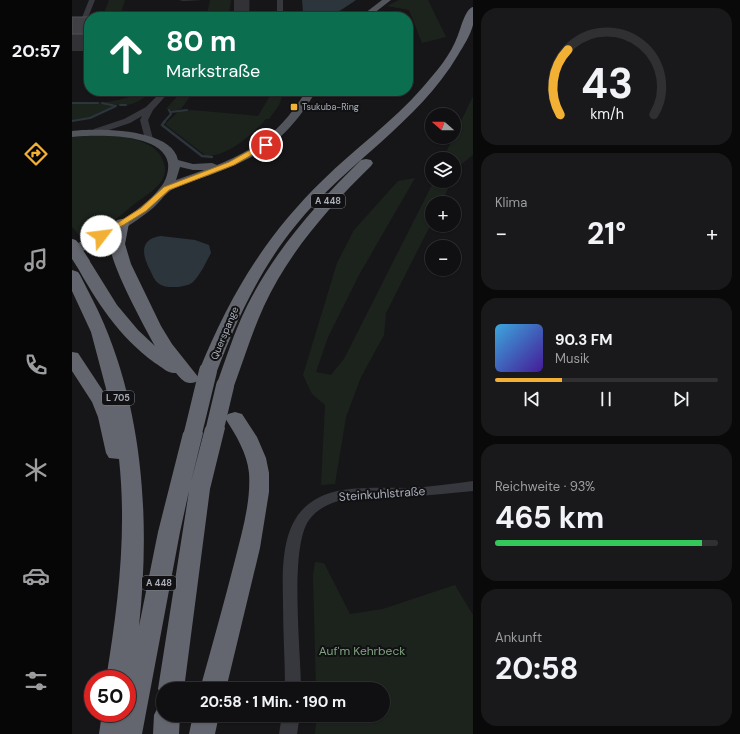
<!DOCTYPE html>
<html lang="de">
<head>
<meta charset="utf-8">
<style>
	:root { --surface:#101012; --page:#19191b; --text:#f1f3f6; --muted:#9c9d9f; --line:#303032; --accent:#f2b134 }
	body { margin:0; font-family:"DM Sans",sans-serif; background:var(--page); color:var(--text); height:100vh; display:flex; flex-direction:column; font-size:15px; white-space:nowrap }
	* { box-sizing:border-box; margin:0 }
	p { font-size:13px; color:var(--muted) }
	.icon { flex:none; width:22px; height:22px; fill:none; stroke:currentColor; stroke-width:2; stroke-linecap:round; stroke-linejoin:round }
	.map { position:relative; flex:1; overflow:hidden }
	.details { display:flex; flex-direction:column; gap:8px; padding:8px; background:#09090a; width:267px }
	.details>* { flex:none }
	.hud { position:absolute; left:12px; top:12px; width:329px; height:84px; border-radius:16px; box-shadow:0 1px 3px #0004,0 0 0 1px var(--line); background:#0b6e4f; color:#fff; overflow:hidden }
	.needle { width:26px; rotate:290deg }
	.fabs { position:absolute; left:353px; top:108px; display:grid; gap:8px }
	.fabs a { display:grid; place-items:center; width:36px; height:36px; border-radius:50%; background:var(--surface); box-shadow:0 1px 3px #0004,0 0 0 1px var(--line); font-size:20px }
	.speed { position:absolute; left:12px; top:670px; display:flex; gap:8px; font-size:20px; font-weight:700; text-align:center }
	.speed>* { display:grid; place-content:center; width:52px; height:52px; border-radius:50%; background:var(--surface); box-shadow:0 1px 3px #0004,0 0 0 1px var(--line); line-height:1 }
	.speed .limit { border:6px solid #d22; background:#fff; color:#111 }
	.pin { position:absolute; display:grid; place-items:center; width:34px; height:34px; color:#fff; margin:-17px; border:2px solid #fff; border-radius:50%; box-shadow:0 1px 4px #0007 }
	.me { position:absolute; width:44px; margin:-22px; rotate:60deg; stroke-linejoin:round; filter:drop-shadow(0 0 3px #0008) }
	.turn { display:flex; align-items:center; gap:14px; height:84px; padding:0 16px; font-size:18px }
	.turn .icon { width:52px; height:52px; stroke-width:2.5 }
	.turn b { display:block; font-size:28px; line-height:34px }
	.big { font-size:30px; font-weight:700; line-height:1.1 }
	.details .tile { flex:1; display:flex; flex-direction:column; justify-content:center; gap:6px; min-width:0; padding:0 14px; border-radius:16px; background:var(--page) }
	.details .dial { align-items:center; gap:0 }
	.dial svg { height:104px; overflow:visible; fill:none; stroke:var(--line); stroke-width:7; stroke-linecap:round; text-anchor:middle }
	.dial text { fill:var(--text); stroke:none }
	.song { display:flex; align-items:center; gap:12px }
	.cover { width:48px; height:48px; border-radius:6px; background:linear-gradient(135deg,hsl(200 70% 55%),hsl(260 70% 35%)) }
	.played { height:4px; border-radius:2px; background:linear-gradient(90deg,var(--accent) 30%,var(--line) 30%) }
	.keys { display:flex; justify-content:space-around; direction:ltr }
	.heat { display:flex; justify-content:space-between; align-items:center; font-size:22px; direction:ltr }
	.charge { height:6px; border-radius:3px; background:linear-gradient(90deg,#34c759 93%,var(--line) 0) }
	.trip { position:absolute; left:84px; top:682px; width:234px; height:40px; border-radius:20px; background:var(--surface); box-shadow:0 1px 3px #0004,0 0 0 1px var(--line); font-weight:700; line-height:40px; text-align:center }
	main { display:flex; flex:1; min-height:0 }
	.tabs { display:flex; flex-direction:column; width:72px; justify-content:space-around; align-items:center; background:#060607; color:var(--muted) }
	.tabs .icon { width:28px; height:28px }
	.tabs .selected { color:var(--accent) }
	.tabs b { font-size:18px; color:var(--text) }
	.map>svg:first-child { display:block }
	.green { fill:#1c231d }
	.water { fill:#2c353c }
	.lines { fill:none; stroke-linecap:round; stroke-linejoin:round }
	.stream-far1 { stroke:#2c353c; stroke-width:2 }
	.stream { stroke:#2c353c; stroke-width:2.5 }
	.minor { fill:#37383d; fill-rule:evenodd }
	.major { fill:#53555c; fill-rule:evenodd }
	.highway { fill:#63666e; fill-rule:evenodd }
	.highway-bridge-far1 { stroke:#63666e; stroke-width:14 }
	.highway-bridge { stroke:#63666e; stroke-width:18 }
	.wall { fill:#323236 }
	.shaded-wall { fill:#212124 }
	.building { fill:#3f3f44; stroke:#4f5156 }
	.route { fill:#f2b134; stroke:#9d7322 }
	.poi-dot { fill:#f2b134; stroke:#111113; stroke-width:1.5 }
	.labels { text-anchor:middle; stroke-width:4; stroke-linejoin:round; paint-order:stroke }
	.far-poi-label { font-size:9px; fill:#a8adb8; stroke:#111113; text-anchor:start }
	.shield { fill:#111113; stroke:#7b7e86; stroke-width:1 }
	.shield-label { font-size:9px; font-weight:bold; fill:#a8adb8 }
	.street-label { font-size:10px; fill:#a8adb8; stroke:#111113 }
	.near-street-label { font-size:12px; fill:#a8adb8; stroke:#111113 }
	.near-park-label { font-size:12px; fill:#7fa381; stroke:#111113 }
</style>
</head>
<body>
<main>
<nav class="tabs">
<b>20:57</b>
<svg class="icon selected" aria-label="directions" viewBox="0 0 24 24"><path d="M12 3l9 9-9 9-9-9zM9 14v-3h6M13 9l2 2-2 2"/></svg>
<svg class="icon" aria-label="music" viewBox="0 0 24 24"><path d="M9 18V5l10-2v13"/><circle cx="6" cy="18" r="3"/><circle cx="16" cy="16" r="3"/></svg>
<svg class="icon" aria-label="phone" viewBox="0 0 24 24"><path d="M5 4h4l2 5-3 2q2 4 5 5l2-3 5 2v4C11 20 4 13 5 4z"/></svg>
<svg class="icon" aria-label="climate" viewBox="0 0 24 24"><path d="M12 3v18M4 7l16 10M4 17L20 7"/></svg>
<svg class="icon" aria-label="car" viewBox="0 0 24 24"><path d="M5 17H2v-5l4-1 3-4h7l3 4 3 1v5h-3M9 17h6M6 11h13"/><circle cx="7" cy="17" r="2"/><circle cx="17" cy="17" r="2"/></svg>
<svg class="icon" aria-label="filters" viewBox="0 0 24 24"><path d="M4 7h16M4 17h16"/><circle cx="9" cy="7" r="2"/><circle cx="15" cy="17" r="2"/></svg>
</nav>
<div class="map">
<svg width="401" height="734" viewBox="0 0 401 734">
	<rect width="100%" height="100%" fill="#161618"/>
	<!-- green -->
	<path class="green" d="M37,0H53L48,15L197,16L194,17H22L24,13H32Z
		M138,0H159L157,14H135Z
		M327,0H356L374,37L350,43L337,10L315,6Z
		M66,91H79C63,107 54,107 32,103L44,106L19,118L0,121V103C20,103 51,104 66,91Z
		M110,91H122L109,109L101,111L94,109Z
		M201,91H212L207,105L197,119H194C181,134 153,159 133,155L94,125V123L107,111L119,110L186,116Z
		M401,96V155L387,166L382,177V159H371Z
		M26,134C46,136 84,138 91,161C93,165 94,171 92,176C87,189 71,197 61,205C46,218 29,232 8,236L0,227V137Z
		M343,178L287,275L256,337L244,372L259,375L272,359L362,181H380L369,203H360V222L314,313L312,335L289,377L274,417L263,484L249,485L253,405L240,394L231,375L265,263L282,230L326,181Z
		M243,562L252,563L278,614L311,609L383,585L401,615V734H243L245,715H311V689H244L241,576Z"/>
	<!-- water -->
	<path class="water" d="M230,0H284C268,11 255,21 234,15L231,12Z
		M89,236L123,240L137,245L139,253C134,262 129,274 121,282C118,285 111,286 107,287C100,287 92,288 86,283C82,280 80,274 78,270C70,255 67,239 89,236Z"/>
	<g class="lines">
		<!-- stream-far1 -->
		<path class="stream-far1" d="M0,103H26
			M30,103L44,106
			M48,105H54
			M99,112L115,110
			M0,121L18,118L44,106
			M92,122L99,114L97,110"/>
		<!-- stream -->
		<path class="stream" d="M93,121L90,125L130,156L140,157"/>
		<!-- minor -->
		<path class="minor" d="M17,0H23L15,20L10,21L9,20Z
			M205,0H211V14L208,17H201L205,13Z
			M90,91H98L81,110L76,120L81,139L80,141L77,142L73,139L68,120L70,116L58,123L25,134L21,131L22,129L52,119L74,107Z
			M401,481V491C377,493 353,496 328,497C310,498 289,496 270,500C257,503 245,509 237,520C217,548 229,651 229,689H213C213,661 211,633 211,604C210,554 209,500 271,490C292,487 314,488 335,488C357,487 379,484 401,481Z
			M210,715H228L225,734H207Z"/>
		<!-- major -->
		<path class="major" d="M310,0H319L297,17H288Z
			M234,91H244C216,138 192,155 141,174C130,178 106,185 98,191C92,195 87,203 81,208C65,222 20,250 0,255V246C30,231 66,215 88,188C94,181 97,171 96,163C90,132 23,135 0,137V131C25,128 100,128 106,160L121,164L140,163L145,165C187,148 210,130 234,91ZM108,167L121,170H132L104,180Z"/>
		<!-- highway -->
		<path class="highway" d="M401,7C401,13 401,20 401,25C398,36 392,45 386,55C346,123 273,164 224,225C188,269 165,319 145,371L142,375L136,376L130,375L127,371C157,297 193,236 251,180C283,148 321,122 351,87C364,72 379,55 386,35C389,28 393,9 401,7Z
			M294,159L299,160L301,163L299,166C257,207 217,252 192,306C180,332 172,359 162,386L160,390L153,392L146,390L144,386C154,359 162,332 175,306C203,250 245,203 289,160Z
			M50,219L55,220L57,223L53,244L59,264L89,326L100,344L127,378L124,382C114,385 111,381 104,373C96,374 90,367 83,363C47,337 24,301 3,263L5,260L11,258L17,260L45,305L66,330L83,346C73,328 37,262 38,244C38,237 41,225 45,220Z
			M0,270L6,272L8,275C16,291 25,307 32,324C72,418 78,525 67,626L86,532L111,433L114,429L121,427L128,429L131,433L119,482L133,428L136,424L143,422L150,424L153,428L138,489L112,689H91V697L86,689L117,491L108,532L70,734H27L30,713H55V679H34C46,606 55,533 47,459L37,458L34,453L26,417L20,402L0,371V352L6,353L37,400L19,332L0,291Z
			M163,412L170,414L185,437L194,458L197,473V492L188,548L154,689H128C140,646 152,603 163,560C170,532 179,502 177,473C175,453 164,435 153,418L156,414Z
			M91,705V715H108L107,734H81L82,715L86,707Z
			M121,715H147L143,734H117Z"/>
		<!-- highway-bridge-far1 -->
		<path class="highway-bridge-far1" d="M0,246L11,263"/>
		<!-- highway-bridge -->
		<path class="highway-bridge" d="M143,428L153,386
			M121,433L136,371"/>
	</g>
	<!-- wall -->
	<path class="wall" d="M107,0H131L111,1Z
		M162,0H178L177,14H162Z
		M93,14L17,17V51H0V17H29Z"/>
	<!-- shaded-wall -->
	<path class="shaded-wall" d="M177,0H178L177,14Z"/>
	<!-- building -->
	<path class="building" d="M30,14H93L92,17H17V34H0V17H29Z"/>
	<!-- route -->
	<path class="route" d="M191,143L197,145L162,165L97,190L74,211L32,237H27L25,236L69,208L92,187L157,162Z"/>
	<!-- markers -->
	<rect class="poi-dot" x="218" y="103" width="8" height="8" rx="2"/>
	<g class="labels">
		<!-- far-poi labels -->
		<g class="far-poi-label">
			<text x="230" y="110">Tsukuba-Ring</text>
		</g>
		<!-- shield labels -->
		<g class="shield">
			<rect x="239" y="194" width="34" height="14" rx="3"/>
			<rect x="30" y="391" width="32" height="14" rx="3"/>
			<rect x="70" y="576" width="34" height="14" rx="3"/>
		</g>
		<g class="shield-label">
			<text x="256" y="204">A 448</text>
			<text x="46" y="401">L 705</text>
			<text x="87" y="586">A 448</text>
		</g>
		<!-- street labels -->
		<g class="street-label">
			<text transform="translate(152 333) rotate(-67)" y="4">Querspange</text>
		</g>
		<!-- near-street labels -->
		<g class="near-street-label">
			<text transform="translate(310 494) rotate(-4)" y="4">Steinkuhlstraße</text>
		</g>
		<!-- near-park labels -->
		<g class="near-park-label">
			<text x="290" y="655">Auf'm Kehrbeck</text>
		</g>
	</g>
</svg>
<div class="fabs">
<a><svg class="needle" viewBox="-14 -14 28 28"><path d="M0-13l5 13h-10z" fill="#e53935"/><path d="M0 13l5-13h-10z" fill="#9c9d9f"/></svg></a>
<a><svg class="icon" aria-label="layers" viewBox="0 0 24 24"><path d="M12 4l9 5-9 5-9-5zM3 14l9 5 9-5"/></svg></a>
<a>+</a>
<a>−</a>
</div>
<div class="speed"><div class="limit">50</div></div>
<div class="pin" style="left:194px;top:145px;background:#d93025"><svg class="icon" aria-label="arrive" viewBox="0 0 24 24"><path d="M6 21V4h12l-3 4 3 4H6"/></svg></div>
<svg class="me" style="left:29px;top:236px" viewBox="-20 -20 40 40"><circle r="19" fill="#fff"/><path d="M0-13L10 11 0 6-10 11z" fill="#f2b134"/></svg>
<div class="trip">20:58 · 1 Min. · 190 m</div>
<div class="hud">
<div class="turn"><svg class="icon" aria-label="ahead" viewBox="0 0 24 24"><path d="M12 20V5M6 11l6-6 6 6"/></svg><div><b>80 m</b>Markstraße</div></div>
</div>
</div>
<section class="details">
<div class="tile dial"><svg viewBox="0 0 100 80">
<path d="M14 69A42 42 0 1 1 86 69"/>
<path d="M14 69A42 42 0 0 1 20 19" stroke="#f2b134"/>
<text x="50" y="56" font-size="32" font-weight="700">43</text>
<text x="50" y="72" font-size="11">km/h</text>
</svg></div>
<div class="tile"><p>Klima</p>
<div class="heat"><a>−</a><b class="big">21°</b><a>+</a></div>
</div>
<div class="tile">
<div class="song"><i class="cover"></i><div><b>90.3 FM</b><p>Musik</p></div></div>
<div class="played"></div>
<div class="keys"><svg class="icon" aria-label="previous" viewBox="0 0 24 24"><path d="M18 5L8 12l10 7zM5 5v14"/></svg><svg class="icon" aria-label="pause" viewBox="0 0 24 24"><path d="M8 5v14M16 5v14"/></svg><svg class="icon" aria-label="next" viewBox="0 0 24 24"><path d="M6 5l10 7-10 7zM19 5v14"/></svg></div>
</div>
<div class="tile"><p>Reichweite · 93%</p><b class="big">465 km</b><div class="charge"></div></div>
<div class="tile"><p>Ankunft</p><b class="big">20:58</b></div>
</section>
</main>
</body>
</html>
